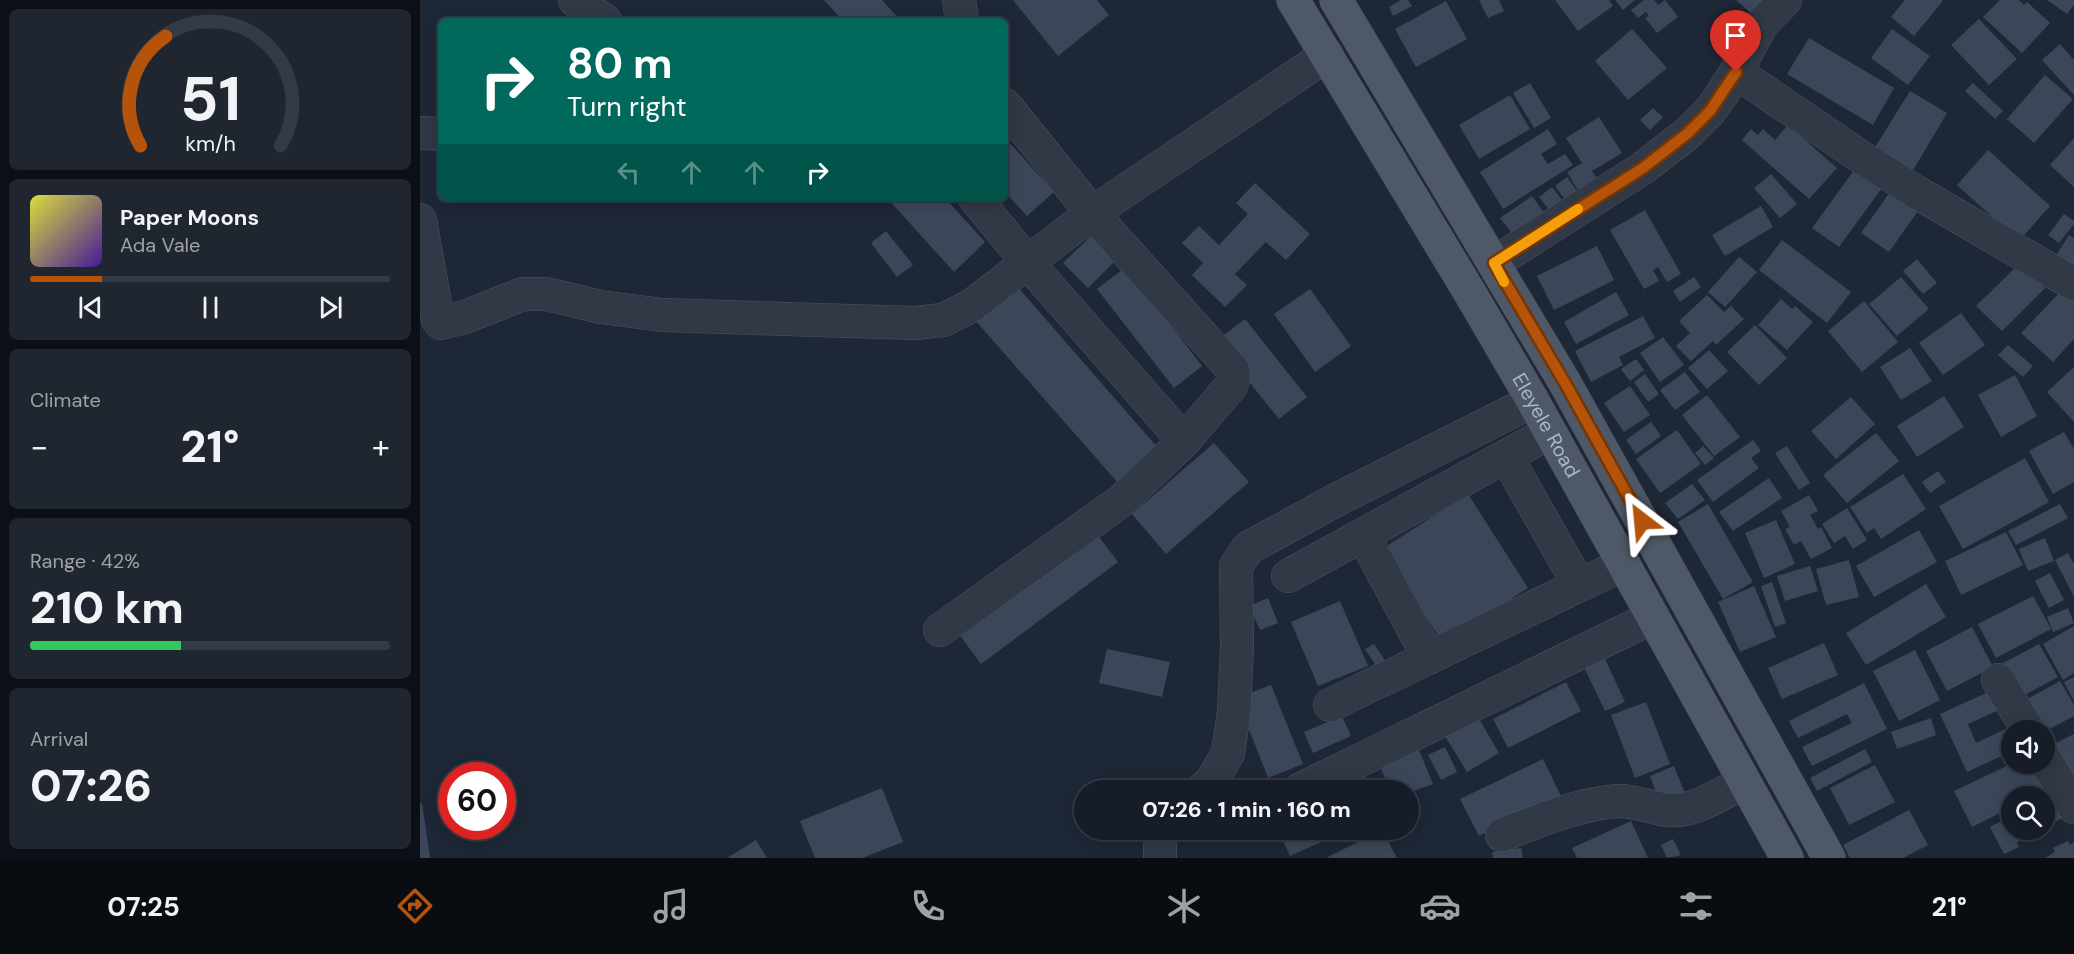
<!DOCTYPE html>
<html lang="en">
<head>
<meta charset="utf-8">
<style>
	:root { --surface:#161d28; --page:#1f2630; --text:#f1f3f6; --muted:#9ea2a8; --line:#353b45; --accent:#b45309 }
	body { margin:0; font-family:"DM Sans",sans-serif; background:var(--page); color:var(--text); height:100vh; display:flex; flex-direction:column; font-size:22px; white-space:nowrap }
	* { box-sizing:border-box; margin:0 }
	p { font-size:20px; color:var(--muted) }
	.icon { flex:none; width:33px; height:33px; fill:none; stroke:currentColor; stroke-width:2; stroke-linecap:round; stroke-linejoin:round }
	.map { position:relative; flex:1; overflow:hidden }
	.panel { display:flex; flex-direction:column; gap:9px; padding:9px; background:#0c1016; width:420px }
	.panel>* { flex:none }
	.hud { position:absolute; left:18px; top:18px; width:570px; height:183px; border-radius:9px; box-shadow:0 3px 15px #0003,0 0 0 2px var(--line); background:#00695c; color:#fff; overflow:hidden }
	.controls { position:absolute; left:1581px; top:720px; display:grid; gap:12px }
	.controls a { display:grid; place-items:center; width:54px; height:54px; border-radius:50%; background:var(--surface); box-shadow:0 3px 15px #0003,0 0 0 2px var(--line); font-size:30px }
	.speed { position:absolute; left:18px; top:762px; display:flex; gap:12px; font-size:30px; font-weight:700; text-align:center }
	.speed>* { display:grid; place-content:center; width:78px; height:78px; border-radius:50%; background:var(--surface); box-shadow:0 3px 15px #0003,0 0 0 2px var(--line); line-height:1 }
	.speed .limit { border:9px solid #d22; background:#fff; color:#111 }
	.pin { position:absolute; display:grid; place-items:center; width:51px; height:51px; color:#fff; margin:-62px -26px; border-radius:50% 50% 50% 0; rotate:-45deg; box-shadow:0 0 6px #0007 }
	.pin .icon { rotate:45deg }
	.me { position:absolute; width:66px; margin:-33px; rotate:331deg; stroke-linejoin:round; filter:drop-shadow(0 0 4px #0008) }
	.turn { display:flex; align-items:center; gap:21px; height:126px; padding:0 30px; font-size:27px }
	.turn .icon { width:78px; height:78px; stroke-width:2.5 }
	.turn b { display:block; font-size:42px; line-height:51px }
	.lanes { display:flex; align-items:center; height:57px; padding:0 30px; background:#0003; justify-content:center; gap:30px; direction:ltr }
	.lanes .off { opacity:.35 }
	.big { font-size:45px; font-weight:800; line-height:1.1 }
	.panel .tile { flex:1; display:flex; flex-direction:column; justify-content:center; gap:9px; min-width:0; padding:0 21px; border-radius:9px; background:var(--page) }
	.panel .dial { align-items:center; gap:0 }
	.dial svg { height:156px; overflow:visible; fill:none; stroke:var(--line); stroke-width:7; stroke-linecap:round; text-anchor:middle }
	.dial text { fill:var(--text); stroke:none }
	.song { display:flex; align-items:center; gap:18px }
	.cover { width:72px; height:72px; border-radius:9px; background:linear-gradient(135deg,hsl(60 70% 55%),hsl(260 70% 35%)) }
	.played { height:6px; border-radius:3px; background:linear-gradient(90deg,var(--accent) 20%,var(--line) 20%) }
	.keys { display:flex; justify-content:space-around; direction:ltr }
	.heat { display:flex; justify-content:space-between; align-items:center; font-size:33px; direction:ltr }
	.charge { height:9px; border-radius:4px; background:linear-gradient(90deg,#34c759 42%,var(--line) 0) }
	.trip { position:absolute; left:654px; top:780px; width:345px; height:60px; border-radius:30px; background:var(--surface); box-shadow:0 3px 15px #0003,0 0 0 2px var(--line); font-weight:800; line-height:60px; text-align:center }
	.dock { display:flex; height:96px; justify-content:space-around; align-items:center; background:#090c10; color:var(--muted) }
	.dock .icon { width:42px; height:42px }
	.dock .active { color:var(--accent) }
	.dock b { font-size:27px; color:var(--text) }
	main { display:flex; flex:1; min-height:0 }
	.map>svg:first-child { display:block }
	.building { fill:#3b4759 }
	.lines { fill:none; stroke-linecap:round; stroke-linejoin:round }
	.minor-casing { stroke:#4c5462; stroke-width:34 }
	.major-casing { stroke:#3a4250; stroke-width:34 }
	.minor { stroke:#313946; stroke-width:33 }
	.major { stroke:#4f5867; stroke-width:33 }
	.route-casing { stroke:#753606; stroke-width:15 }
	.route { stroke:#b45309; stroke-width:10 }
	.slow { stroke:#f59e0b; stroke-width:10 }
	.labels { text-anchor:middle; stroke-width:6; stroke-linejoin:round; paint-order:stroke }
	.street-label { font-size:20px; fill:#aab4c4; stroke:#171f2a }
</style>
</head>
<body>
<main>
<section class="panel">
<div class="tile dial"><svg viewBox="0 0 100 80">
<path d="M14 69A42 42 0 1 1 86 69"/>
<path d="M14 69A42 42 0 0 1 27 13" stroke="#b45309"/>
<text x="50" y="56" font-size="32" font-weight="700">51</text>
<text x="50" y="72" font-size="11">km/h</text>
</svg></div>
<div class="tile">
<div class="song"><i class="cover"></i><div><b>Paper Moons</b><p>Ada Vale</p></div></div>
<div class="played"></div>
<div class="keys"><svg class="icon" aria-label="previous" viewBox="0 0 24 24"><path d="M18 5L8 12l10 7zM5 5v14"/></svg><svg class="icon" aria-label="pause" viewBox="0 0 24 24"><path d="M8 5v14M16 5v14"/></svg><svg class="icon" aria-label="next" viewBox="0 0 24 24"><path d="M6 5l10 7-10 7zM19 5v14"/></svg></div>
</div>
<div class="tile"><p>Climate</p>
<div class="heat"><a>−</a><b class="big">21°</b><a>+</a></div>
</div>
<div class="tile"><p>Range · 42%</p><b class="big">210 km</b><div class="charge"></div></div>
<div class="tile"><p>Arrival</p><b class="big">07:26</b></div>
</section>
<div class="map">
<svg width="1654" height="858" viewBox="0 0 1654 858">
	<rect width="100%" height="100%" fill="#1e2736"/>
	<!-- building -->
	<path class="building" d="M404,0H462L481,21H423Z
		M593,0H677L689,15L638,56Z
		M981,0H988L992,6L973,16L969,7Z
		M1059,0H1079L1084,11L1068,18Z
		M1135,0H1189L1193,6L1158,31Z
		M1195,0H1215L1203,10Z
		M1224,0H1234L1238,5L1245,0L1258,17L1237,33L1225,18L1229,16L1226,12L1218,18L1211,10Z
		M1316,0H1347L1333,15Z
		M1485,0H1521L1523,1L1494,36L1471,17Z
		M1580,0H1599L1604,5L1607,2L1630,23L1602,53L1563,17Z
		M1627,0H1654V5L1647,14Z
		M1026,1L1047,39L996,67L975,29Z
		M1559,19L1597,59L1569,85L1531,45Z
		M1212,29L1247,68L1208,100L1175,61Z
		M1472,29L1510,56L1488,85L1451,58Z
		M1389,38L1474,88L1453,125L1367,74Z
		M1640,44L1654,60V95L1622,60Z
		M1625,75L1653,99L1614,143L1587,119Z
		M1110,83L1131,118L1114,128L1093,93Z
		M1553,83L1583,111L1575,119L1545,91Z
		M1490,91L1527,113L1492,172L1454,149Z
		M1090,95L1110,129L1059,159L1039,125Z
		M1233,108L1243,117L1230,130L1220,120Z
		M1179,117L1202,153L1172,171L1178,180L1159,192L1147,172L1162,163L1146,138Z
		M1368,125L1417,168L1389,199L1322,140L1331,129L1338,135L1343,129L1355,140Z
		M1128,129L1137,144L1121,154L1128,164L1145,154L1153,165L1083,209L1060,172Z
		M585,138L634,192L607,216L585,192Z
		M1654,138V187L1630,165Z
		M1568,150L1630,206L1599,241L1537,185Z
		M1435,169L1462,188L1419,247L1392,228Z
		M1351,174L1377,204L1360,218L1334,188Z
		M1147,177L1157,191L1145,200L1135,186Z
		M835,183L890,234L866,260L846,242L815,274L827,285L805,307L772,275L783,263L762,243L779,226L799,245L828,214L816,203Z
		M1132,187L1143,201L1130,211L1119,197Z
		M1470,192L1498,211L1469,252L1441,233Z
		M1112,196L1125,214L1094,236L1080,218Z
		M467,198H525L565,242L534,272Z
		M1341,206L1353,227L1305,256L1292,235Z
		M1225,210L1261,274L1247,282L1238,267L1233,270L1239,281L1224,289L1190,230Z
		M1644,214L1654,221V224L1639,243L1628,235Z
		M466,231L493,265L477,277L451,243Z
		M672,235L696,260L668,288L643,263Z
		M1649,235L1654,238V265L1637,254Z
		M1362,240L1431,292L1407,323L1339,270Z
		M1177,246L1194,280L1134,310L1117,276Z
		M1319,257L1337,272L1305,307L1288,292Z
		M1497,259L1517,283L1503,294L1483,271Z
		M1600,263L1625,288L1582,331L1556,306Z
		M706,267L782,366L754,388L677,289Z
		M1274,277L1281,287L1260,302L1253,291Z
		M1481,277L1509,309L1477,336L1449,304Z
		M596,285L738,448L698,483L555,320Z
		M1646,286L1654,294V339L1633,362L1601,333Z
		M890,289L931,346L895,372L854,314Z
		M1196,292L1209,315L1156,344L1144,322Z
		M1287,295L1304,312L1311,306L1324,319L1296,345L1293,341L1271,361L1256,346L1270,333L1259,321Z
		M1361,299L1372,309L1375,306L1393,322L1367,350L1338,325Z
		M1444,301L1478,342L1442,372L1408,331Z
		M1541,313L1565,345L1523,375L1499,343Z
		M1223,316L1235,338L1199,357L1203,365L1171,382L1155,351Z
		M825,319L887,397L859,419L796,341Z
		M1335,325L1367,358L1339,385L1307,352Z
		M1243,337L1264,365L1240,382L1220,353Z
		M1588,345L1613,366L1603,377L1578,355Z
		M1490,348L1512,381L1481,400L1460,367Z
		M1289,350L1308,371L1287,389L1268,368Z
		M1216,359L1224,370L1210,381L1201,369Z
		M1654,367V422L1627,392Z
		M1265,372L1280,392L1255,410L1240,390Z
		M1225,374L1239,394L1228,402L1214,382Z
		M1595,375L1617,416L1581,437L1558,395Z
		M1210,386L1230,415L1204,432L1184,403Z
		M1287,395L1320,437L1294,456L1262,415Z
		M1524,396L1544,427L1497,457L1477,426Z
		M1431,397L1455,424L1416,459L1391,431Z
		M1231,422L1241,436L1216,454L1206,440Z
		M1257,430L1281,464L1240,493L1216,459Z
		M1644,432L1654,449V482L1633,494L1609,451Z
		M1456,433L1479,461L1427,503L1403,475Z
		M1333,440L1341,451L1331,458L1339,468L1293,502L1277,480Z
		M794,443L829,482L746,554L712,514Z
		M1283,446L1294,458L1285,465L1275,453Z
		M1367,446L1390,483L1379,490L1355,453Z
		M1605,458L1629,502L1543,549L1519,506Z
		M1518,471L1526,482L1510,493L1502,482Z
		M1483,474L1506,509L1461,539L1454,528L1447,533L1430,507Z
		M1349,478L1362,498L1313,531L1299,512Z
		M1272,484L1285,500L1258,519L1245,503Z
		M1048,494L1108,588L1023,643L962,549Z
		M1389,495L1398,511L1390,515L1398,529L1401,527L1412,548L1391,559L1381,541L1374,545L1365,529L1370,527L1361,511Z
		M1288,504L1333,582L1303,599L1258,522Z
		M1640,504L1648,518L1596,545L1588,531Z
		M1427,508L1447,540L1433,549L1425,536L1414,543L1402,524Z
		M1356,520L1375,564L1344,578L1325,533Z
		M673,529L698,562L561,664L536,630Z
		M1499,530L1517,562L1454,597L1436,566Z
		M1586,532L1603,565L1541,595L1525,561Z
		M1625,538L1634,561L1608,571L1599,549Z
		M1648,553L1654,564V597L1635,560Z
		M1429,560L1439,597L1406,605L1396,569Z
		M1390,566L1398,591L1365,601L1357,576Z
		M1630,573L1644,600L1629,608L1615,581Z
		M1352,582L1366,623L1355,627L1341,586Z
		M1506,584L1526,617L1446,665L1426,633Z
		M1334,586L1356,637L1320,652L1298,602Z
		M1613,596L1631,629L1576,658L1558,624Z
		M848,598L858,623L840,630L829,606Z
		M920,601L948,666L898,686L871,622Z
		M1648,608L1654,623L1633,632L1627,617Z
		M1654,626V673L1643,680L1623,644Z
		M1552,627L1573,667L1527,691L1506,651Z
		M1404,643L1418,675L1362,699L1348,668Z
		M954,644L968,665L959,670L945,649Z
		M1619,644L1638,677L1601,697L1583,663Z
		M687,649L750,662L742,697L679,683Z
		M1495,650L1520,700L1479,721L1453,671Z
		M1182,652L1205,702L1185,711L1161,661Z
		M1654,677V701L1644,682Z
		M1640,681L1654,705V716L1624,732L1615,730L1600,703Z
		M1146,682L1161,711L1088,748L1073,719Z
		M1444,683L1467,729L1392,766L1382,747L1432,723L1427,714L1378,738L1369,721Z
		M851,685L883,764L848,778L817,698Z
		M1575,689L1583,708L1548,724L1556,743L1592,726V751L1547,772L1520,714Z
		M1226,702L1250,764L1215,778L1191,715Z
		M922,716L931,736L893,753L884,732Z
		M1058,717L1079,753L1047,772L1025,736Z
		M1511,718L1516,735L1477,749L1471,732Z
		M1654,734V784L1630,746Z
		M1025,747L1037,772L1021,780L1008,755Z
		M1445,749L1452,762L1397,791L1390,778Z
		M999,750L1013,784L988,793V790H970L960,766Z
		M1123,759L1141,796L1059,836L1040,799Z
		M1591,764H1612L1629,798L1624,800V796H1592V807L1552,827L1534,791Z
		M1455,765L1475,802L1429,825L1410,788Z
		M1254,766L1266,796L1241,805L1230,776Z
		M946,777L952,790H915Z
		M462,788L483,842L442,858H395L380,821Z
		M1636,801L1648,815L1624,828V807Z
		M0,803H2L10,858H0Z
		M1489,810L1508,845L1483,858H1430L1423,845Z
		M1585,819L1587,822L1592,820V830H1621L1597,842L1599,847L1584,854L1570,827Z
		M1211,821L1228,858H1157L1152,848Z
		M858,830H928L870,856Z
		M962,830L977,858H906Z
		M1253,839L1261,855L1247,858L1241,845Z
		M336,840L347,858H307Z
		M1648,841L1650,845L1654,842V858H1625L1635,852L1633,848Z
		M1101,848L1103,858H1073L1072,852Z"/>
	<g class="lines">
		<defs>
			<path id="minor" d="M155,0L185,21
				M539,0L542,21
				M1316,72L1441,157L1498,193L1654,284
				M0,133L21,134
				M555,198L608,263L764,441
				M0,220L18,320L21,323L45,317L103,294H126L181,307L242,315L495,323L523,320L551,306L672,213L907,55
				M1074,263L1223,168L1268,133L1290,111L1302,94L1316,72L1342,24L1365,0
				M1086,456L1159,585
				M943,535L1009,658
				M868,576L1130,432
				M520,630L701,501L764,441L811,386L814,377L813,370L672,213L585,105
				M1578,680L1608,730
				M910,705L1204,564
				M1624,758L1654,807
				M782,790L792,781L808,753L814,712L817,647L816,566L828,548L918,499L1113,401
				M879,790L1233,617
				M1082,835C1119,821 1158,804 1197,801C1213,800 1232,808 1247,810C1275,813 1301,793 1324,782
				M740,858V838L745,830"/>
			<g id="major">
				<path id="s1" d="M873,0L1050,293L1113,401L1367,858"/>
				<path d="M916,0L1145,383L1409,858"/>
			</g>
		</defs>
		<!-- minor casing -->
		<use href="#minor" class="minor-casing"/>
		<!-- major casing -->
		<use href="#major" class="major-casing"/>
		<!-- minor -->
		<use href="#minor" class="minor"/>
		<!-- major -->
		<use href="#major" class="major"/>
	</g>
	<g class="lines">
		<defs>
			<path id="route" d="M1222,521L1145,383L1074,263L1223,168L1268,133L1290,111L1316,72"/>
		</defs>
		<!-- route casing -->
		<use href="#route" class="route-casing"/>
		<!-- route -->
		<use href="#route" class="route"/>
		<!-- slow -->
		<path class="slow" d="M1084,282L1074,263L1158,209"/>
	</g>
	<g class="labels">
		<!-- street labels -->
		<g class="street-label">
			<text dy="7" stroke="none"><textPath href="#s1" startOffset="495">Eleyele Road</textPath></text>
		</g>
	</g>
</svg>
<div class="controls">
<a><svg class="icon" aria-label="sound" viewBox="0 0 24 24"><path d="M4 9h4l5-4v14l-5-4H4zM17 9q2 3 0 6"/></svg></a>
<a><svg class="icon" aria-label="search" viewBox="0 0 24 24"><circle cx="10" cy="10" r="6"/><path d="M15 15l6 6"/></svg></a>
</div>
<div class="speed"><div class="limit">60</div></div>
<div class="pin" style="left:1316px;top:72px;background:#d93025"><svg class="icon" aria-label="arrive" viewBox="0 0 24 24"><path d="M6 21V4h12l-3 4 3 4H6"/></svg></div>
<svg class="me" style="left:1222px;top:521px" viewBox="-20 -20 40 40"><path d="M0-17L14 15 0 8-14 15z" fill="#b45309" stroke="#fff" stroke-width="4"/></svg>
<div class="trip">07:26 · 1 min · 160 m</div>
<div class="hud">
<div class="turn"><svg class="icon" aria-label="right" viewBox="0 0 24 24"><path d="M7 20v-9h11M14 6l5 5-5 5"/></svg><div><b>80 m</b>Turn right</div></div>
<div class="lanes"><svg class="icon off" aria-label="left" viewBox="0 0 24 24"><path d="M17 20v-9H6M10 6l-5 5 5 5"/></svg><svg class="icon off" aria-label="ahead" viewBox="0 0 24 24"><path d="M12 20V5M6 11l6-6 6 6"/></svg><svg class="icon off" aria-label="ahead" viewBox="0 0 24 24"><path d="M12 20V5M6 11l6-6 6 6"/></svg><svg class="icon" aria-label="right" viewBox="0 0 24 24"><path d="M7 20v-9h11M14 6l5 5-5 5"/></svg></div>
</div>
</div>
</main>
<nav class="dock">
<b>07:25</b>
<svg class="icon active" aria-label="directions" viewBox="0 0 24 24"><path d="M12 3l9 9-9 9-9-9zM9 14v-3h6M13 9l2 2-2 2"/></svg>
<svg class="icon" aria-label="music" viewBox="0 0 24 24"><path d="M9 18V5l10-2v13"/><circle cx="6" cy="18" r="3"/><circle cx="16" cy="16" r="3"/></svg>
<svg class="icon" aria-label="phone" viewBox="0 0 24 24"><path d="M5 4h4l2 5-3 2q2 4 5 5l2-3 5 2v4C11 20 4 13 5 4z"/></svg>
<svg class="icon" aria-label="climate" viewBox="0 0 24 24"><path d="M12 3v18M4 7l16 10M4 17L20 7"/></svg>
<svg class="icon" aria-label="car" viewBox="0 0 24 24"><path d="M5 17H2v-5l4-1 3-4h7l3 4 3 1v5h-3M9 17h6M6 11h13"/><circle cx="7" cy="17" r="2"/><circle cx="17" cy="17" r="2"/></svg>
<svg class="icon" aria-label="filters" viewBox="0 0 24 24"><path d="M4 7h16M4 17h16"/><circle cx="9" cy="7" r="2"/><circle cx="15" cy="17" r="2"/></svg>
<b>21°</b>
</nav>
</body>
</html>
